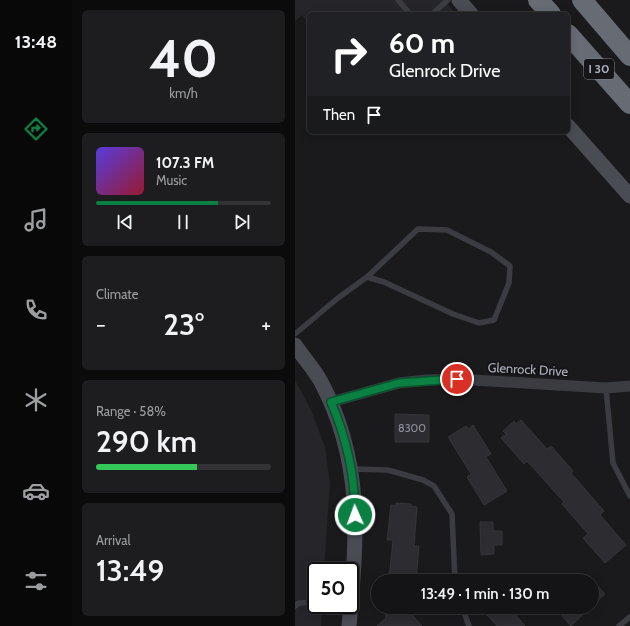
<!DOCTYPE html>
<html lang="en">
<head>
<meta charset="utf-8">
<style>
	:root { --surface:#141416; --page:#1d1d1f; --text:#f1f3f6; --muted:#9d9ea1; --line:#333335; --accent:#0b8043 }
	body { margin:0; font-family:Cabin,sans-serif; background:var(--page); color:var(--text); height:100vh; display:flex; flex-direction:column; font-size:15px; white-space:nowrap }
	* { box-sizing:border-box; margin:0 }
	p { font-size:13px; color:var(--muted) }
	.icon { flex:none; width:22px; height:22px; fill:none; stroke:currentColor; stroke-width:2; stroke-linecap:round; stroke-linejoin:round }
	.map { position:relative; flex:1; overflow:hidden }
	.drawer { display:flex; flex-direction:column; gap:10px; padding:10px; background:#0b0b0c; width:223px }
	.drawer>* { flex:none }
	.banner { position:absolute; left:12px; top:12px; width:263px; height:122px; border-radius:6px; box-shadow:0 2px 10px #0003,0 0 0 1px var(--line); background:#202124; color:#fff; overflow:hidden }
	.speed { position:absolute; left:12px; top:562px; display:flex; gap:8px; font-size:20px; font-weight:700; text-align:center }
	.speed>* { display:grid; place-content:center; width:52px; height:52px; border-radius:50%; background:var(--surface); box-shadow:0 2px 10px #0003,0 0 0 1px var(--line); line-height:1 }
	.speed .limit { border:2px solid #111; border-radius:6px; background:#fff; color:#111 }
	.pin { position:absolute; display:grid; place-items:center; width:34px; height:34px; color:#fff; margin:-17px; border:2px solid #fff; border-radius:50%; box-shadow:0 1px 4px #0007 }
	.me { position:absolute; width:44px; margin:-22px; rotate:358deg; stroke-linejoin:round; filter:drop-shadow(0 0 3px #0008) }
	.turn { display:flex; align-items:center; gap:14px; height:84px; padding:0 16px; font-size:18px }
	.turn .icon { width:52px; height:52px; stroke-width:2.5 }
	.turn b { display:block; font-size:28px; line-height:34px }
	.then { display:flex; align-items:center; height:38px; padding:0 16px; background:#0003; gap:8px; font-size:15px }
	.big { font-size:30px; font-weight:600; line-height:1.1 }
	.drawer .card { flex:1; display:flex; flex-direction:column; justify-content:center; gap:6px; min-width:0; padding:0 14px; border-radius:6px; background:var(--page) }
	.drawer .dial { align-items:center; gap:0 }
	.dial b { font-size:52px; line-height:1 }
	.song { display:flex; align-items:center; gap:12px }
	.cover { width:48px; height:48px; border-radius:6px; background:linear-gradient(135deg,hsl(250 70% 55%),hsl(350 70% 35%)) }
	.played { height:4px; border-radius:2px; background:linear-gradient(90deg,var(--accent) 70%,var(--line) 70%) }
	.keys { display:flex; justify-content:space-around; direction:ltr }
	.heat { display:flex; justify-content:space-between; align-items:center; font-size:22px; direction:ltr }
	.charge { height:6px; border-radius:3px; background:linear-gradient(90deg,#34c759 58%,var(--line) 0) }
	.trip { position:absolute; left:76px; top:574px; width:228px; height:40px; border-radius:20px; background:var(--surface); box-shadow:0 2px 10px #0003,0 0 0 1px var(--line); font-weight:600; line-height:40px; text-align:center }
	main { display:flex; flex:1; min-height:0 }
	.tab-bar { display:flex; flex-direction:column; width:72px; justify-content:space-around; align-items:center; background:#080809; color:var(--muted) }
	.tab-bar .icon { width:28px; height:28px }
	.tab-bar .active { color:var(--accent) }
	.tab-bar b { font-size:18px; color:var(--text) }
	.map>svg:first-child { display:block }
	.built { fill:#26262a }
	.building { fill:#2d2d31; stroke:#343439 }
	.lines { fill:none; stroke-linecap:round; stroke-linejoin:round }
	.service { stroke:#3b3c42; stroke-width:5.5 }
	.minor { stroke:#3b3c42; stroke-width:11 }
	.secondary { stroke:#494c53; stroke-width:15 }
	.motorway { stroke:#666b74; stroke-width:20 }
	.route-casing { stroke:#07532c; stroke-width:10 }
	.route { stroke:#0b8043; stroke-width:7 }
	.labels { text-anchor:middle; stroke-width:4; stroke-linejoin:round; paint-order:stroke }
	.number-label { font-size:11px; fill:#8c909a }
	.shield { fill:#151518; stroke:#7f838c; stroke-width:1 }
	.shield-label { font-size:12px; font-weight:bold; fill:#acb2be }
	.street-label { font-size:13px; fill:#acb2be; stroke:#151518 }
</style>
</head>
<body>
<main>
<nav class="tab-bar">
<b>13:48</b>
<svg class="icon active" aria-label="directions" viewBox="0 0 24 24"><path d="M12 3l9 9-9 9-9-9zM9 14v-3h6M13 9l2 2-2 2"/></svg>
<svg class="icon" aria-label="music" viewBox="0 0 24 24"><path d="M9 18V5l10-2v13"/><circle cx="6" cy="18" r="3"/><circle cx="16" cy="16" r="3"/></svg>
<svg class="icon" aria-label="phone" viewBox="0 0 24 24"><path d="M5 4h4l2 5-3 2q2 4 5 5l2-3 5 2v4C11 20 4 13 5 4z"/></svg>
<svg class="icon" aria-label="climate" viewBox="0 0 24 24"><path d="M12 3v18M4 7l16 10M4 17L20 7"/></svg>
<svg class="icon" aria-label="car" viewBox="0 0 24 24"><path d="M5 17H2v-5l4-1 3-4h7l3 4 3 1v5h-3M9 17h6M6 11h13"/><circle cx="7" cy="17" r="2"/><circle cx="17" cy="17" r="2"/></svg>
<svg class="icon" aria-label="filters" viewBox="0 0 24 24"><path d="M4 7h16M4 17h16"/><circle cx="9" cy="7" r="2"/><circle cx="15" cy="17" r="2"/></svg>
</nav>
<section class="drawer">
<div class="card dial"><b>40</b><p>km/h</p></div>
<div class="card">
<div class="song"><i class="cover"></i><div><b>107.3 FM</b><p>Music</p></div></div>
<div class="played"></div>
<div class="keys"><svg class="icon" aria-label="previous" viewBox="0 0 24 24"><path d="M18 5L8 12l10 7zM5 5v14"/></svg><svg class="icon" aria-label="pause" viewBox="0 0 24 24"><path d="M8 5v14M16 5v14"/></svg><svg class="icon" aria-label="next" viewBox="0 0 24 24"><path d="M6 5l10 7-10 7zM19 5v14"/></svg></div>
</div>
<div class="card"><p>Climate</p>
<div class="heat"><a>−</a><b class="big">23°</b><a>+</a></div>
</div>
<div class="card"><p>Range · 58%</p><b class="big">290 km</b><div class="charge"></div></div>
<div class="card"><p>Arrival</p><b class="big">13:49</b></div>
</section>
<div class="map">
<svg width="335" height="626" viewBox="0 0 335 626">
	<rect width="100%" height="100%" fill="#1a1a1d"/>
	<!-- built -->
	<path class="built" d="M0,0H149L161,14H14V25L7,15L0,21Z
		M0,380L16,410L30,447L35,483L29,571H21V605H27L26,626H0Z"/>
	<!-- building -->
	<path class="building" d="M100,414L134,415V442H100Z
		M226,420L252,449L256,446L278,471L276,473L309,511L305,515L331,545L310,563L288,538L293,534L267,504L269,502L232,461L229,464L206,438L211,434L208,431L219,421L221,424Z
		M178,425L196,454L191,457L212,491L189,505L172,477L176,474L153,437L171,426L173,429Z
		M101,503L116,504V506L122,507L119,546H124L121,581H102V579L94,578L98,540H92L96,505L101,506Z
		M185,522H198V531H207V545H199V554L186,555Z
		M297,580L310,594L297,606Z
		M99,607H110L127,626H82L91,618L90,615Z
		M185,607H214L230,626H202Z
		M259,607H296L276,626Z"/>
	<g class="lines">
		<!-- service -->
		<path class="service" d="M103,0L115,14
			M137,14L153,0
			M0,334L43,298L72,277L123,229L152,230L196,252L215,266L214,283L199,320L184,323L158,314L89,282L72,277
			M311,388L318,463L335,496
			M57,469L93,470L128,480L139,486L157,514L160,581
			M0,606L4,603L21,602
			M167,607L174,626
			M324,626L335,617"/>
		<!-- minor -->
		<path class="minor" d="M36,402L104,383L131,380L162,379L311,388L335,386"/>
		<!-- secondary -->
		<path class="secondary" d="M164,0L176,14
			M273,126L335,196
			M0,345C8,357 18,368 25,380C69,461 62,538 54,626"/>
		<!-- motorway -->
		<path class="motorway" d="M243,0L256,14
			M287,0L335,56
			M273,34L335,104"/>
	</g>
	<g class="lines">
		<defs>
			<path id="route" d="M60,515C60,476 51,437 36,402L104,383L162,379"/>
		</defs>
		<!-- route casing -->
		<use href="#route" class="route-casing"/>
		<!-- route -->
		<use href="#route" class="route"/>
	</g>
	<g class="labels">
		<!-- number labels -->
		<g class="number-label">
			<text x="117" y="432">8300</text>
		</g>
		<!-- shield labels -->
		<rect class="shield" x="289" y="59" width="30" height="20" rx="3"/>
		<g class="shield-label">
			<text x="304" y="73">I 30</text>
		</g>
		<!-- street labels -->
		<g class="street-label">
			<text transform="translate(233 369) rotate(3)" y="5">Glenrock Drive</text>
		</g>
	</g>
</svg>
<div class="speed"><div class="limit">50</div></div>
<div class="pin" style="left:162px;top:379px;background:#d93025"><svg class="icon" aria-label="arrive" viewBox="0 0 24 24"><path d="M6 21V4h12l-3 4 3 4H6"/></svg></div>
<svg class="me" style="left:60px;top:515px" viewBox="-20 -20 40 40"><circle r="17" fill="#0b8043" stroke="#fff" stroke-width="3"/><path d="M0-11L8 9 0 5-8 9z" fill="#fff"/></svg>
<div class="trip">13:49 · 1 min · 130 m</div>
<div class="banner">
<div class="turn"><svg class="icon" aria-label="right" viewBox="0 0 24 24"><path d="M7 20v-9h11M14 6l5 5-5 5"/></svg><div><b>60 m</b>Glenrock Drive</div></div>
<div class="then">Then<svg class="icon" aria-label="arrive" viewBox="0 0 24 24"><path d="M6 21V4h12l-3 4 3 4H6"/></svg></div>
</div>
</div>
</main>
</body>
</html>
